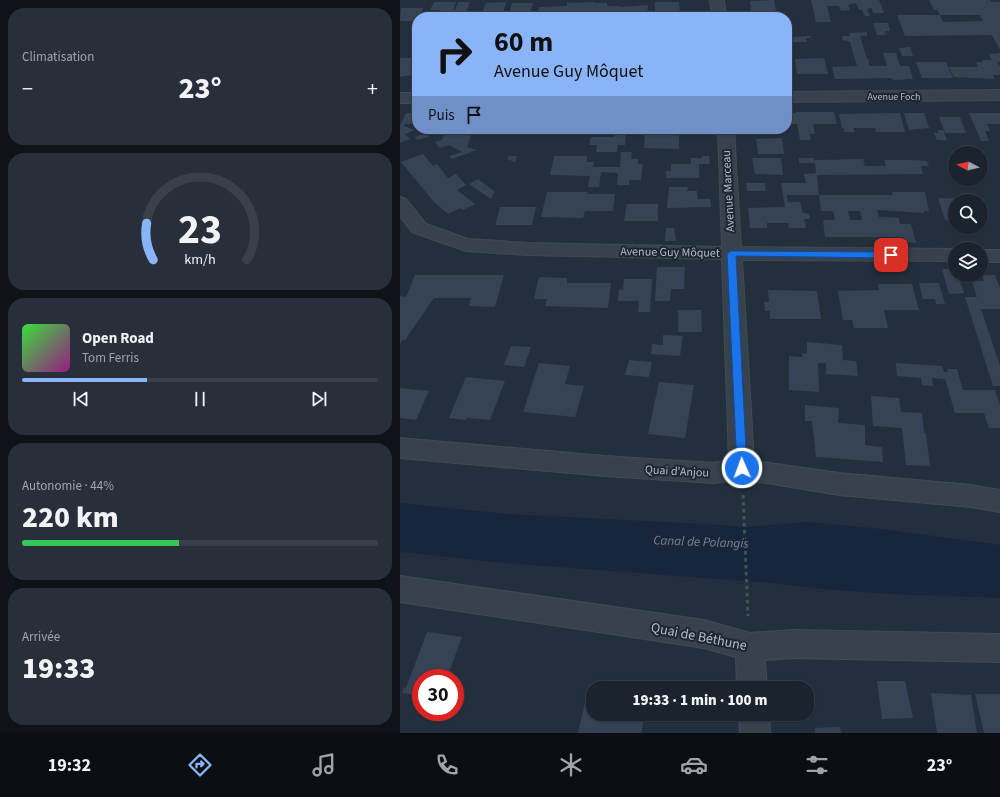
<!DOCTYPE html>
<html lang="fr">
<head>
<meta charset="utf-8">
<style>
	:root { --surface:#1b232e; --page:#282f3a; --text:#f1f3f6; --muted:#a0a4aa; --line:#39404a; --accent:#8ab4f8 }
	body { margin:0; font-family:"Source Sans 3",sans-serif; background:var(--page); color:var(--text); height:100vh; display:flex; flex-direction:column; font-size:15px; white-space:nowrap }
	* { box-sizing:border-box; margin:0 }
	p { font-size:13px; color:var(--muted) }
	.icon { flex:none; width:22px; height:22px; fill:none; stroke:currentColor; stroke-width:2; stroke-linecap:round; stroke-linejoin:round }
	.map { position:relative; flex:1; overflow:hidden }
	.sheet { display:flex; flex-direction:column; gap:8px; padding:8px; background:#0f1319; width:400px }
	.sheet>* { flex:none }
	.top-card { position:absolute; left:12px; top:12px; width:380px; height:122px; border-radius:16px; box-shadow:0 1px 3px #0004,0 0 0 1px var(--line); background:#8ab4f8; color:#111; overflow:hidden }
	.needle { width:26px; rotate:277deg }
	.controls { position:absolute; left:548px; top:146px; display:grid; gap:8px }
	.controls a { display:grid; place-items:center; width:40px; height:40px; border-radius:50%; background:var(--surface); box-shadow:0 1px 3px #0004,0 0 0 1px var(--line); font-size:20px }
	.speed { position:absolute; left:12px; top:669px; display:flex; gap:8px; font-size:20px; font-weight:700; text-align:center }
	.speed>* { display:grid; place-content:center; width:52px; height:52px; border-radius:50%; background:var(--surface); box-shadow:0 1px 3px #0004,0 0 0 1px var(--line); line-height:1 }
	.speed .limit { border:6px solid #d22; background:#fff; color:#111 }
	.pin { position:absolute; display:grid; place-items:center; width:34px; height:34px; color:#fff; margin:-17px; border-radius:8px; box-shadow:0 2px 6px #0006 }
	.me { position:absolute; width:44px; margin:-22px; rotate:358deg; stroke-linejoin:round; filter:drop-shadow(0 0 3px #0008) }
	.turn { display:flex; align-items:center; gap:14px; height:84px; padding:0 16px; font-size:18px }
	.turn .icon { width:52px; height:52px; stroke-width:2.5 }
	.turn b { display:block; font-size:28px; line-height:34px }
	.then { display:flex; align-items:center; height:38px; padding:0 16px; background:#0003; gap:8px; font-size:15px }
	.big { font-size:30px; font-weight:800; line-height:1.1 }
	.sheet .widget { flex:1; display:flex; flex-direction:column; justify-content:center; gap:6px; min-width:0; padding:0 14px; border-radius:16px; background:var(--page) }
	.sheet .dial { align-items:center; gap:0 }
	.dial svg { height:104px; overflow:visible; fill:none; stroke:var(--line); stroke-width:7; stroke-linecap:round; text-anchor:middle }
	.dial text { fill:var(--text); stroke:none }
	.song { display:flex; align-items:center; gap:12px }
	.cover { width:48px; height:48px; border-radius:6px; background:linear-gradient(135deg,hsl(120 70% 55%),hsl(310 70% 35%)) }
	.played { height:4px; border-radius:2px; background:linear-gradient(90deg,var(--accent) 35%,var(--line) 35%) }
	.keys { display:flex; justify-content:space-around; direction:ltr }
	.heat { display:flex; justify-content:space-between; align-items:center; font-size:22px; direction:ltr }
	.charge { height:6px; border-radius:3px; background:linear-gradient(90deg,#34c759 44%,var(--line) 0) }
	.trip { position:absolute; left:186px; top:681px; width:228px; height:40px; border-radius:16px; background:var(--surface); box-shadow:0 1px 3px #0004,0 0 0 1px var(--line); font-weight:800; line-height:40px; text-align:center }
	.menu { display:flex; height:64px; justify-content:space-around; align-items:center; background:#0b0e12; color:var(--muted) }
	.menu .icon { width:28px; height:28px }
	.menu .on { color:var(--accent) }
	.menu b { font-size:18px; color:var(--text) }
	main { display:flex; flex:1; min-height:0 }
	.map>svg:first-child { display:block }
	.water { fill:#17263c }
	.building { fill:#364354; fill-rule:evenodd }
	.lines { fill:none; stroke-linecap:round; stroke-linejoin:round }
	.minor-casing { stroke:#414a57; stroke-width:2 }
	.path { stroke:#3f5557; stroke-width:3; stroke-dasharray:3.5 3.5; stroke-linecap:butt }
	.minor { fill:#38414e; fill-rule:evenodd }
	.route { fill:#1a73e8; stroke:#114b97 }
	.labels { text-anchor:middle; stroke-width:4; stroke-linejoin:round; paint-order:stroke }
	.far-street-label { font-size:10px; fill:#b4bcc9; stroke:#1d2633 }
	.street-label { font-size:12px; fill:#b4bcc9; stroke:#1d2633 }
	.water-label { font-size:13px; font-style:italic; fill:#6d86a8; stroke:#1d2633 }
	.near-street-label { font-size:14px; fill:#b4bcc9; stroke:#1d2633 }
</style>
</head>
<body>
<main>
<section class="sheet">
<div class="widget"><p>Climatisation</p>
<div class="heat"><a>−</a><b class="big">23°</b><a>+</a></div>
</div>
<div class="widget dial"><svg viewBox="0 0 100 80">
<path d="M14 69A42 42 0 1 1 86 69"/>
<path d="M14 69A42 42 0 0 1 9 41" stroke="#8ab4f8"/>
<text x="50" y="56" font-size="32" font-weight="700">23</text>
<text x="50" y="72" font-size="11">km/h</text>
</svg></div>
<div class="widget">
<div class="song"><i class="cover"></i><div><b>Open Road</b><p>Tom Ferris</p></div></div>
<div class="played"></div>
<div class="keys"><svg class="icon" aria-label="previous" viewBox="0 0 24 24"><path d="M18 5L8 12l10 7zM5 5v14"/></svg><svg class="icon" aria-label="pause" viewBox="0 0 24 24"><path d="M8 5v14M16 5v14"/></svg><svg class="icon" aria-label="next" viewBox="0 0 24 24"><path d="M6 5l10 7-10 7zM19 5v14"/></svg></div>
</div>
<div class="widget"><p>Autonomie · 44%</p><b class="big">220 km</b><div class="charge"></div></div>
<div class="widget"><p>Arrivée</p><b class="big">19:33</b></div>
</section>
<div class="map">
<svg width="600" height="733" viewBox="0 0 600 733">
	<rect width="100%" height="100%" fill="#242f3e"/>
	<!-- water -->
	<path class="water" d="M0,503L108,514L305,524L347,527L408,522L482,529L600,545V598L490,594L421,589L371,583L104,563L0,552Z"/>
	<!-- building -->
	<path class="building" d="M374,0L376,11H351L350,1Z
		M411,0H479L484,13H473L472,8L467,9L470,16H465L462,10H459L456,3L448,5L450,10L441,11L439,6H427L431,22H416Z
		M529,0H590L591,2H600V50L592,35L505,36L497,15H540L543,22L583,21L580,15H540L537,10H534Z
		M34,2H56L53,10H55L58,2H70L65,15H63L62,17L34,16L35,13L41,10H30Z
		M106,2L103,13H85V15H81L86,3Z
		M195,2L194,3H207V6H221V7L248,5L247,17H205V15L183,17V14L164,17H136L139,7L167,6V3Z
		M255,2H279L280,13H255Z
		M112,3H133L130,14H109Z
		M1,8H23L19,17H17V21H0Z
		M332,11L359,12V15H367V17H333Z
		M473,23H488L490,31H485L486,35H477Z
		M467,32V36H460L467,59L469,60V66H487L483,53H496L500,66H509L513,79L494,80L491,78L435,79L432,67L457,66L450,42L443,40L442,36H450L449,33Z
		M410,36L411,38H406L407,42H391V37Z
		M510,47L513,56H502L499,48Z
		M600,53V62H597L600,66V75H593L594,79L554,77L549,67H578L576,62H583L582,60H592L589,54Z
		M0,58H17L15,62H17V74L0,77Z
		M424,58L428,74H397L395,59Z
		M516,62H546L553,78H522Z
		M396,112H434L437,124H413L415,134H410L411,140H400L397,124H387V113H396Z
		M6,113H17V124H5L4,126L15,130L5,134L10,139L0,143V125Z
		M500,113L505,132H476L475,128H453L455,132H444V128H442L439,114Z
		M504,113H524L529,128L509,130Z
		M569,113H600V124H587L590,131H585L589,141H581Z
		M539,117H560L566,133H545Z
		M33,129H73L67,147L77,150L52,159L49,156L62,152L49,145L40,148L35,142L42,140L45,132H32Z
		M140,129H172L171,135L139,134Z
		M245,129H279V149L244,148Z
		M341,129H372L373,134L342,135Z
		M538,130H543L547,140H537L534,133H538Z
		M215,133H226L225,145H218L217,152H196L197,145H189L191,137H214Z
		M24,134L31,136L17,140L15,137Z
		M382,138L384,154H358L356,139Z
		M221,152H232L231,159H238V164H243L241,180H229V185H217L218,173L201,172L199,187H188L190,176L150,175L154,156H187V162H194L193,167H220Z
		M23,154L33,166L37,164L48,178L56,174L66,185L57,190L75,204L63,210L60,208L48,214L33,201L1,162Z
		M109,156H117L115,162L107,159Z
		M302,156H309L310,164H299V178H266V171H271V164H291V158H302Z
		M352,158H381L383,175L355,174Z
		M399,158H414V160L463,159L465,166H486L484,160H510L527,161L529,166H521L523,174L417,175L419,195H387L388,202H400L403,213L409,214L410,219H404L406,228H389L388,223H367V228H350L348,208L385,207L381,183H406L404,174L416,173L415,163H399Z
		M78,179L95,192L91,199L69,184Z
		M346,183H365L366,191H347Z
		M269,187H288L287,191H297L298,199H310L311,207L267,208Z
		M147,192H188L187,194H215L213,211H185L183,218L141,217Z
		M492,192H525L529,211H524V213L477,210L479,217L499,218L500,224H511L516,243L505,242L503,237H425L423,220H435L433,211H421L419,195H493ZM448,211H460L462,220H450Z
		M538,198L575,199L576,201H555V220H545Z
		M227,204H258V221H224Z
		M100,207H136L132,225H95Z
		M266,228H274L276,241H265Z
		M257,267H285L284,289H271L270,301H255Z
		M542,269H555V275H558L564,293L549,294Z
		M15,275H104L95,307L69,306L71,298H34L5,340H2L0,345V296L6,297Z
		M582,275H595L600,288V309H581L600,366V386H593L565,297H577L572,281H584Z
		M139,277L167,278V283H211L208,308L145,306L147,299H134Z
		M224,279H252L250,312H238L239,301H218L219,289L223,290Z
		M519,283H539L545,304H536L535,299H523Z
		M478,284H512L519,310H484L488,328H454L452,320H443L438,291L479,290Z
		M368,290L417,291L421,319H370V311H365L364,302H369Z
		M278,310H301L302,332H278Z
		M263,335L283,336L280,356L251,354L252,344L263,345Z
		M407,342L442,345L443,360L456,361L458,376L426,374V363H418L419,392L389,390V356L402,357V353L407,354Z
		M111,346L131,347L124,367L104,365Z
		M229,360L252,362L249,377L225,375Z
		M139,363L170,366L165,384L184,386L175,417L123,412Z
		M496,363L542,366L544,372H548L547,369H557L563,390H595L600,405V428H589L584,413H555L545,379L532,378L533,386L522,385L521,378L497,376Z
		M66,377L105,381L90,420L67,418L65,420L49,418Z
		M259,382L294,385L285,438L248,434Z
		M0,388L29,391L16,420L0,418Z
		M471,396L499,398L501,412L522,413L524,433H526L530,466L506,465L502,428L473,426Z
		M405,405L439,408L438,423L465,425V445L482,447L483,462L416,457L412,421H405Z
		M27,632L62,637L47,678H21V696L2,693L4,687L6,688Z
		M477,681H505L513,718L482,719Z
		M189,685L202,687L193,688V714H245L241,733H178Z
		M531,693L571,695L577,733H537Z
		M575,694H600V733H584Z
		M440,727L441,733H415V728Z"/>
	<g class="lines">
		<defs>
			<path id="minor" d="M310,0H324L326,17H312Z
				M600,90V100L387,102V92Z
				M0,93H17V103H0Z
				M318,129H334L341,247L556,249H555V261L342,260L354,461L439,473L571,485L600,490V512L571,507L439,495L342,479L313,483L205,476L0,458V438L205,456L313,463L329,460L322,259L127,255L66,251L12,232L0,216V197L6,199L26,224L68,239L127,243L322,247Z
				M581,250H600V262H581Z
				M0,576L304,620L350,633L393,630L600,634V662L393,658L365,660L367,688H337L336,657L304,648L0,602Z
				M339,714H369L370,733H340Z"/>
		</defs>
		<!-- minor casing -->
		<use href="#minor" class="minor-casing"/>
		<!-- path -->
		<path class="path" d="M343,495L348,616"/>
		<!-- minor -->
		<use href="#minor" class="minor"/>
	</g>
	<!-- route -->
	<path class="route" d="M331,251L491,252L495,255L491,258L336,256L347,468L345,472L342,473L338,472L337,468L327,254Z"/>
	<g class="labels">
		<!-- far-street labels -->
		<g class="far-street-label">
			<text x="494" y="100">Avenue Foch</text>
		</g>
		<!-- street labels -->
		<g class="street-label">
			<text transform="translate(328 191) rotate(-93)" y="4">Avenue Marceau</text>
			<text transform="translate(270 252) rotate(1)" y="4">Avenue Guy Môquet</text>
			<text transform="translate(277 471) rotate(3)" y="4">Quai d'Anjou</text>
		</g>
		<!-- water labels -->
		<g class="water-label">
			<text transform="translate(301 541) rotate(2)" y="5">Canal de Polangis</text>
		</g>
		<!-- near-street labels -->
		<g class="near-street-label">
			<text transform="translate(299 636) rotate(11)" y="5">Quai de Béthune</text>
		</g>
	</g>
</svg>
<div class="controls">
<a><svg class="needle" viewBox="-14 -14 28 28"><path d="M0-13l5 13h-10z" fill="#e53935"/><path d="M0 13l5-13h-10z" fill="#a0a4aa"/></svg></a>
<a><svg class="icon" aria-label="search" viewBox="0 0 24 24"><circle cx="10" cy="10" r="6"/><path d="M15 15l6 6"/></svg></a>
<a><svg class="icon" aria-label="layers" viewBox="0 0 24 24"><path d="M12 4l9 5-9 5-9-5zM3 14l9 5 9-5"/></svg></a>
</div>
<div class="speed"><div class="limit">30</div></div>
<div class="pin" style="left:491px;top:255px;background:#d93025"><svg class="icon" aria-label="arrive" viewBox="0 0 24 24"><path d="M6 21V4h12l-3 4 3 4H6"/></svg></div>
<svg class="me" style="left:342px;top:468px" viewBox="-20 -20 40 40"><circle r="17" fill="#1a73e8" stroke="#fff" stroke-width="3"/><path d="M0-11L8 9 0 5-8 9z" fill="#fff"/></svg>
<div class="trip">19:33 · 1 min · 100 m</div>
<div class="top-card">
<div class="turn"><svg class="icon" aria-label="right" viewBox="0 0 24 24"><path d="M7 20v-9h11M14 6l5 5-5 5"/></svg><div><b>60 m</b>Avenue Guy Môquet</div></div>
<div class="then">Puis<svg class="icon" aria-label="arrive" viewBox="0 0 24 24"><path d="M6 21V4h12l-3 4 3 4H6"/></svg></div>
</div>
</div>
</main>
<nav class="menu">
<b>19:32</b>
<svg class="icon on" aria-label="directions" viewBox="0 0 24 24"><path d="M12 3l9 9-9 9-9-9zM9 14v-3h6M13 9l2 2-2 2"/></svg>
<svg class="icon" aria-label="music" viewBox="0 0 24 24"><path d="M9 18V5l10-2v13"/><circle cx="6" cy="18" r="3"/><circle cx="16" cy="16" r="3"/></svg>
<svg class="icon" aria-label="phone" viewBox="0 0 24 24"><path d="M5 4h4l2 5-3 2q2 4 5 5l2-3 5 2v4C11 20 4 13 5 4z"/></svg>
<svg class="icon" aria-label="climate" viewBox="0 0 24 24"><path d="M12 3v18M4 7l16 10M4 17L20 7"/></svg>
<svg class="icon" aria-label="car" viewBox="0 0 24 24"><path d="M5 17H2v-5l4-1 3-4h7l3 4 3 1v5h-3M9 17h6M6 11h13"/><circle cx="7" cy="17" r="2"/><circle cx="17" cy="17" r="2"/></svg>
<svg class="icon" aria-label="filters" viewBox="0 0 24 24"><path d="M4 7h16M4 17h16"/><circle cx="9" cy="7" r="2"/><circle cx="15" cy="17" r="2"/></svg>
<b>23°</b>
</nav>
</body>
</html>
